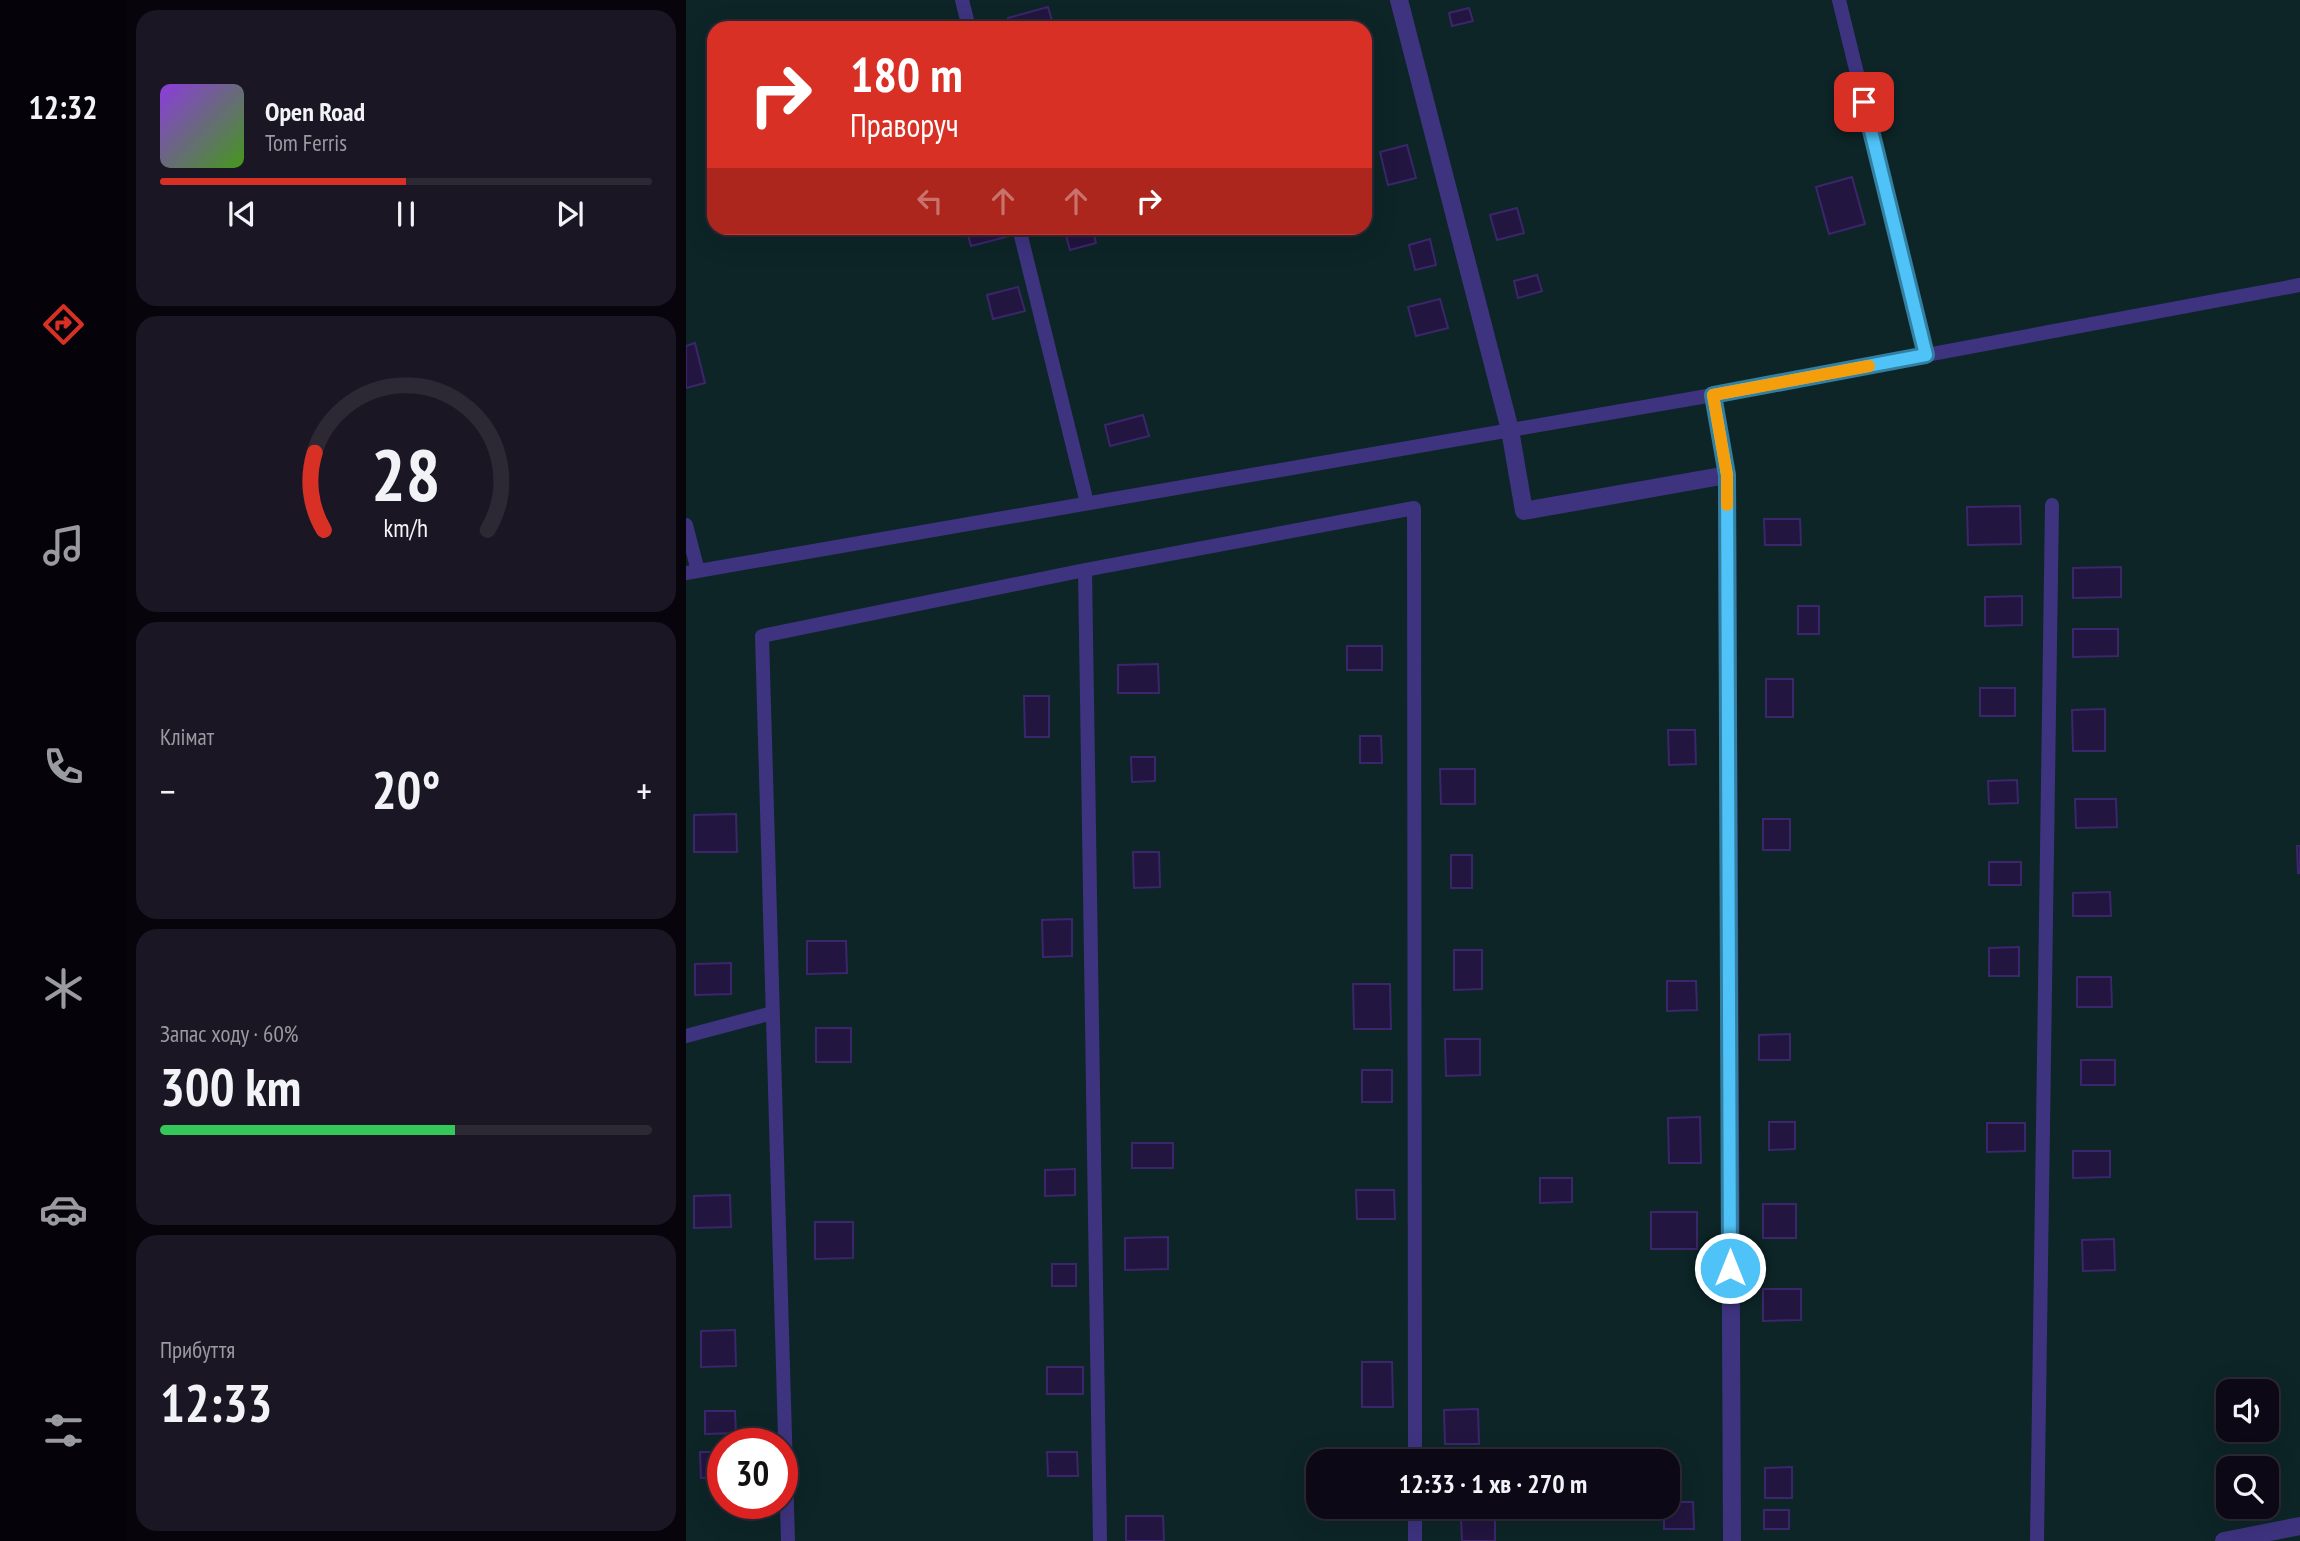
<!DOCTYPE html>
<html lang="uk">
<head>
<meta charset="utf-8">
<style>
	:root { --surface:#0c0816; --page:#1a1623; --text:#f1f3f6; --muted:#9a9aa1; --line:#2c2935; --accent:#d93025 }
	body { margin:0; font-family:"PT Sans Narrow",sans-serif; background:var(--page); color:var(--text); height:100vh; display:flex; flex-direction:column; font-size:26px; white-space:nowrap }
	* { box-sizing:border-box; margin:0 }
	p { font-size:23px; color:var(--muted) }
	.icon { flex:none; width:38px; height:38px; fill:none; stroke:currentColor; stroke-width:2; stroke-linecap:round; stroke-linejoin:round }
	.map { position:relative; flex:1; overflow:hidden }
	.drawer { display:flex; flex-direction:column; gap:10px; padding:10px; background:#07040c; width:560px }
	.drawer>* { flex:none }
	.guide { position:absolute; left:21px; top:21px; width:665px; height:214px; border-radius:21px; box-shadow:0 7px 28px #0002,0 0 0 2px var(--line); background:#d93025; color:#fff; overflow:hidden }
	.tools { position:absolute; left:1530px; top:1379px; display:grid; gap:14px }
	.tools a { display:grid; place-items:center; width:63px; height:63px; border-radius:14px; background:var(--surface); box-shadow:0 7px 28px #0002,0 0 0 2px var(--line); font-size:35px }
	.speed { position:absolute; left:21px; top:1428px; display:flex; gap:14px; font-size:35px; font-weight:700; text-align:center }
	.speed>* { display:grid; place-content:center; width:91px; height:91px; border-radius:50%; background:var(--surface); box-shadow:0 7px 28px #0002,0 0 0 2px var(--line); line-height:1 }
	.speed .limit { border:10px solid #d22; background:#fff; color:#111 }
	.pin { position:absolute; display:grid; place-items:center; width:60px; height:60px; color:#fff; margin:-30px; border-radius:14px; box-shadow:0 4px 10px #0006 }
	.me { position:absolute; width:77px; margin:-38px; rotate:0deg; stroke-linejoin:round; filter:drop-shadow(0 0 5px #0008) }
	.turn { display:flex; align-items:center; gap:24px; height:147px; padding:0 28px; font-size:32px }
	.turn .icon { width:91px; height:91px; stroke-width:2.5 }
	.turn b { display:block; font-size:49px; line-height:60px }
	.lanes { display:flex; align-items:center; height:66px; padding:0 28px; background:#0003; justify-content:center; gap:35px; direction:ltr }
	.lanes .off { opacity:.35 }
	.big { font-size:52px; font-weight:800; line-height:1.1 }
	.drawer .widget { flex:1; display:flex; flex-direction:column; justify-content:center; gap:10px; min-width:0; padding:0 24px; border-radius:21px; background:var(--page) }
	.drawer .dial { align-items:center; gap:0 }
	.dial svg { height:182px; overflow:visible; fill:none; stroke:var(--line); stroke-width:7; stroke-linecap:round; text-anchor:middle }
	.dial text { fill:var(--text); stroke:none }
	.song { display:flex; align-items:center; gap:21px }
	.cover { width:84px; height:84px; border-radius:10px; background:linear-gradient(135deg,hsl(270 70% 55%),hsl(100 70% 35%)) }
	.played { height:7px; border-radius:4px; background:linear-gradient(90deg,var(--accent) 50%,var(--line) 50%) }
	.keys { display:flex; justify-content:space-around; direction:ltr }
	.heat { display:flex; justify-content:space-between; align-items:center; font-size:38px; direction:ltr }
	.charge { height:10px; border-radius:5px; background:linear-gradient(90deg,#34c759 60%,var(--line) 0) }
	.trip { position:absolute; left:620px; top:1449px; width:374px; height:70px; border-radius:21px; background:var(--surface); box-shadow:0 7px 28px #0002,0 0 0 2px var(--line); font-weight:800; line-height:70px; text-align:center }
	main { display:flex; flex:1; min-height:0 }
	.menu { display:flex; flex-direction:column; width:126px; justify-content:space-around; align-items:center; background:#050309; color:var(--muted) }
	.menu .icon { width:49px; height:49px }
	.menu .selected { color:var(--accent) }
	.menu b { font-size:32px; color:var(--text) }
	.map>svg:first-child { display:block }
	.green { fill:#0d2527; fill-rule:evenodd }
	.building { fill:#22153f; stroke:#3b266c; stroke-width:2 }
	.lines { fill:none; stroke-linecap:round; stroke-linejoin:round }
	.lane { stroke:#3e337f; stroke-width:14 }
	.street { stroke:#3e337f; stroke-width:18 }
	.route-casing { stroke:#337fa1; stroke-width:18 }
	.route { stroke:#4fc3f7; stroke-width:12 }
	.slow { stroke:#f59e0b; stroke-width:12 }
</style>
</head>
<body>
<main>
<nav class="menu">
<b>12:32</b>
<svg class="icon selected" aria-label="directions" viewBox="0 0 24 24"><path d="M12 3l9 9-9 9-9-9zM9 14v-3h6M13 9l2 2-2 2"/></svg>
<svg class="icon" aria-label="music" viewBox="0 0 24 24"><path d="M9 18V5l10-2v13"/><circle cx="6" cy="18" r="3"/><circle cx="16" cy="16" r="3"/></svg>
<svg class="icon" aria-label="phone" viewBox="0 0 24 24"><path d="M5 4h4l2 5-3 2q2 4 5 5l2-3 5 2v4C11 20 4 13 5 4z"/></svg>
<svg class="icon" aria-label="climate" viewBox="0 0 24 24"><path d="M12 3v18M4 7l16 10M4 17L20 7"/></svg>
<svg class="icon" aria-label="car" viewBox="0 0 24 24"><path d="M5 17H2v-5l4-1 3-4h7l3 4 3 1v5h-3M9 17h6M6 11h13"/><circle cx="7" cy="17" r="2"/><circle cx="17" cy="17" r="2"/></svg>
<svg class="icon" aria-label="filters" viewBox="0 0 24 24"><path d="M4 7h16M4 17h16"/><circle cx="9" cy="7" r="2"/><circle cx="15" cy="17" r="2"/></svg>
</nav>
<section class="drawer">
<div class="widget">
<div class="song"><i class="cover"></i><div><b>Open Road</b><p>Tom Ferris</p></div></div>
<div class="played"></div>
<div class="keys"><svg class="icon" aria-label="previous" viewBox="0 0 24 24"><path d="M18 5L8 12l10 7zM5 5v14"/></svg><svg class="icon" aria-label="pause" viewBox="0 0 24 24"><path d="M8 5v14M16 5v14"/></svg><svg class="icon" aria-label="next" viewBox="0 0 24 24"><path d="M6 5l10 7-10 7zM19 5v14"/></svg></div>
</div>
<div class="widget dial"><svg viewBox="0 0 100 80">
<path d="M14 69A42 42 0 1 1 86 69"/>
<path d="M14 69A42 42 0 0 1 10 35" stroke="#d93025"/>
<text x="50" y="56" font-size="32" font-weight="700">28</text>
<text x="50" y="72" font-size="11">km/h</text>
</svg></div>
<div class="widget"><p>Клімат</p>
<div class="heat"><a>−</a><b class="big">20°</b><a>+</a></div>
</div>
<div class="widget"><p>Запас ходу · 60%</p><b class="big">300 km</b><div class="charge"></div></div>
<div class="widget"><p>Прибуття</p><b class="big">12:33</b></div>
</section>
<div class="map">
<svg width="1614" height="1541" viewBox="0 0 1614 1541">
	<rect width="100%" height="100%" fill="#100a1d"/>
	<!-- green -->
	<path class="green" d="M0,0H1614V1541H0ZM28,28H679V228H28ZM1542,1391H1580V1430H1542ZM37,1444H96V1503H37ZM632,1461H982V1507H632ZM1542,1468H1580V1507H1542Z"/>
	<!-- building -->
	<path class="building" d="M362,7L368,28H325L322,18Z
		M783,8L787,21L766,26L763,13Z
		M721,145L730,178L702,185L694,152Z
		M1166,177L1179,224L1143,234L1130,187Z
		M831,208L838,233L811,240L804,215Z
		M280,228H317L320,237L285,246Z
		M378,228H406L410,243L384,250Z
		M744,239L750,265L729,270L723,245Z
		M851,275L856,291L832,298L828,281Z
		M332,287L339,311L307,319L301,295Z
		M754,299L762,328L730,336L722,307Z
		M9,343L19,383L0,388V346Z
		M457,415L463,436L424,446L419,425Z
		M1334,506L1335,544L1282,545L1281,507Z
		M1078,519H1114L1115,545H1079Z
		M1435,567V597L1387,598V568Z
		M1336,596V625L1299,626V597Z
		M1112,606H1133V634H1112Z
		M1387,629H1432V656L1387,657Z
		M661,646H696V670H661Z
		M472,664L473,693H432V665Z
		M1080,679H1107V717H1080Z
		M1294,688H1329V716H1294Z
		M338,696H363V737H339Z
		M1419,709V751H1387L1386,710Z
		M982,730H1009L1010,764L983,765Z
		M674,736H695L696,763H674Z
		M445,757H469V781L446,782Z
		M754,769H789V804H755Z
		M1331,780L1332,803L1303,804L1302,781Z
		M1389,799H1430L1431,827L1390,828Z
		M50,814L51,852H8V815Z
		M1077,819H1104V850H1077Z
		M1611,846H1614V873H1612Z
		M447,852H473L474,887L448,888Z
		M765,855H786V888H765Z
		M1303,862H1335V885H1303Z
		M1424,892L1425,916H1387V893Z
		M386,919V956L357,957L356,920Z
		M121,941H160L161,973L121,974Z
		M1333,947V976H1303V948Z
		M768,950H796V989L768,990Z
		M45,963V994L9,995V964Z
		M1391,977H1425L1426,1007H1391Z
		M981,981H1010L1011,1010L981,1011Z
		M667,984H704L705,1029H668Z
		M130,1028H165V1062H130Z
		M1104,1034V1060H1073V1035Z
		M759,1039H794V1075L760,1076Z
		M1395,1060H1429V1085H1395Z
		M676,1070H706V1102H676Z
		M1014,1117L1015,1163H983L982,1118Z
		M1083,1122H1109V1149L1083,1150Z
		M1301,1123H1339V1151L1301,1152Z
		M446,1143H487V1168H446Z
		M1387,1151H1424V1177L1387,1178Z
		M389,1169V1195L359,1196V1170Z
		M854,1178H886V1202L854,1203Z
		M670,1190H708L709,1219H671Z
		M44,1195L45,1227L8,1228V1196Z
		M1077,1204H1110V1238H1077Z
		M965,1212H1011V1249H965Z
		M129,1222H167V1258L129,1259Z
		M482,1237V1269L439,1270V1238Z
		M1428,1239L1429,1270L1397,1271L1396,1240Z
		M366,1264H390V1286H366Z
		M1077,1289H1115V1320L1077,1321Z
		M49,1330L50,1366L15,1367V1331Z
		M676,1362H706L707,1407H676Z
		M361,1367H397V1394H361Z
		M792,1409L793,1444H759L758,1410Z
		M19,1411H49L50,1433L19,1434Z
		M14,1452H37V1477L15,1478Z
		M361,1452H391L392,1476H362Z
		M1106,1467V1498H1079V1468Z
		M982,1502H1007L1008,1529H978V1507H982Z
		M1078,1510H1103V1529H1078Z
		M440,1516H477L478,1541H440Z
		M775,1517H809V1541H776Z"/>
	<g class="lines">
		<!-- lane -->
		<path class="lane" d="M276,0L283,28
			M1153,0L1240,355
			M333,228L401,503
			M1027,395L1041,475
			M0,525L12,571
			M399,570L414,1541
			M0,573L1027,395L1614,285
			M0,1036L86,1013
			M729,1507V1541
			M102,1541L76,636L399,570L728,508L729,1461
			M1351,1541L1366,505"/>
		<!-- street -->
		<path class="street" d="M713,0L824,430L838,511L1041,475L1046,1541
			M1538,1541L1614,1526"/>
	</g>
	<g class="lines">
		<defs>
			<path id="route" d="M1044,1268L1041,475L1027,395L1240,355L1178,102"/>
		</defs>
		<!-- route casing -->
		<use href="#route" class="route-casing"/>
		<!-- route -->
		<use href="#route" class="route"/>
		<!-- slow -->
		<path class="slow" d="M1041,505V475L1027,395L1183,366"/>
	</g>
</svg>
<div class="tools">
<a><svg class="icon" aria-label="sound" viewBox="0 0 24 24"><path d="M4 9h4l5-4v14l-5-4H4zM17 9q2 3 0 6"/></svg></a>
<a><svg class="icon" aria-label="search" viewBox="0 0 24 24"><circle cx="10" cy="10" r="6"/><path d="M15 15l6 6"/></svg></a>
</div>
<div class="speed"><div class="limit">30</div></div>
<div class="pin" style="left:1178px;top:102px;background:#d93025"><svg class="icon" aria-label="arrive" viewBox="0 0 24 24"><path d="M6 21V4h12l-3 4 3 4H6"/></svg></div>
<svg class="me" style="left:1044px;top:1268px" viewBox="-20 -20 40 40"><circle r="17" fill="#4fc3f7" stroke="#fff" stroke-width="3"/><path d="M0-11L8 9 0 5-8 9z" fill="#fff"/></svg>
<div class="trip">12:33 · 1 хв · 270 m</div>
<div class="guide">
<div class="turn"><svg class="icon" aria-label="right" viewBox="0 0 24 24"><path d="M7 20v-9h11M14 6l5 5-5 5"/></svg><div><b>180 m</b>Праворуч</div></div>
<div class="lanes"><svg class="icon off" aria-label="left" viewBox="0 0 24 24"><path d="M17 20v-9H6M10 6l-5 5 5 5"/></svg><svg class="icon off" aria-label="ahead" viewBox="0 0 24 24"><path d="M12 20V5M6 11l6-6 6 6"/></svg><svg class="icon off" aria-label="ahead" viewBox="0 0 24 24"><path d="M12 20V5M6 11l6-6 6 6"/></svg><svg class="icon" aria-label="right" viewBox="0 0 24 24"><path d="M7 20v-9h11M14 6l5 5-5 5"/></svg></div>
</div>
</div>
</main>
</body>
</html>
